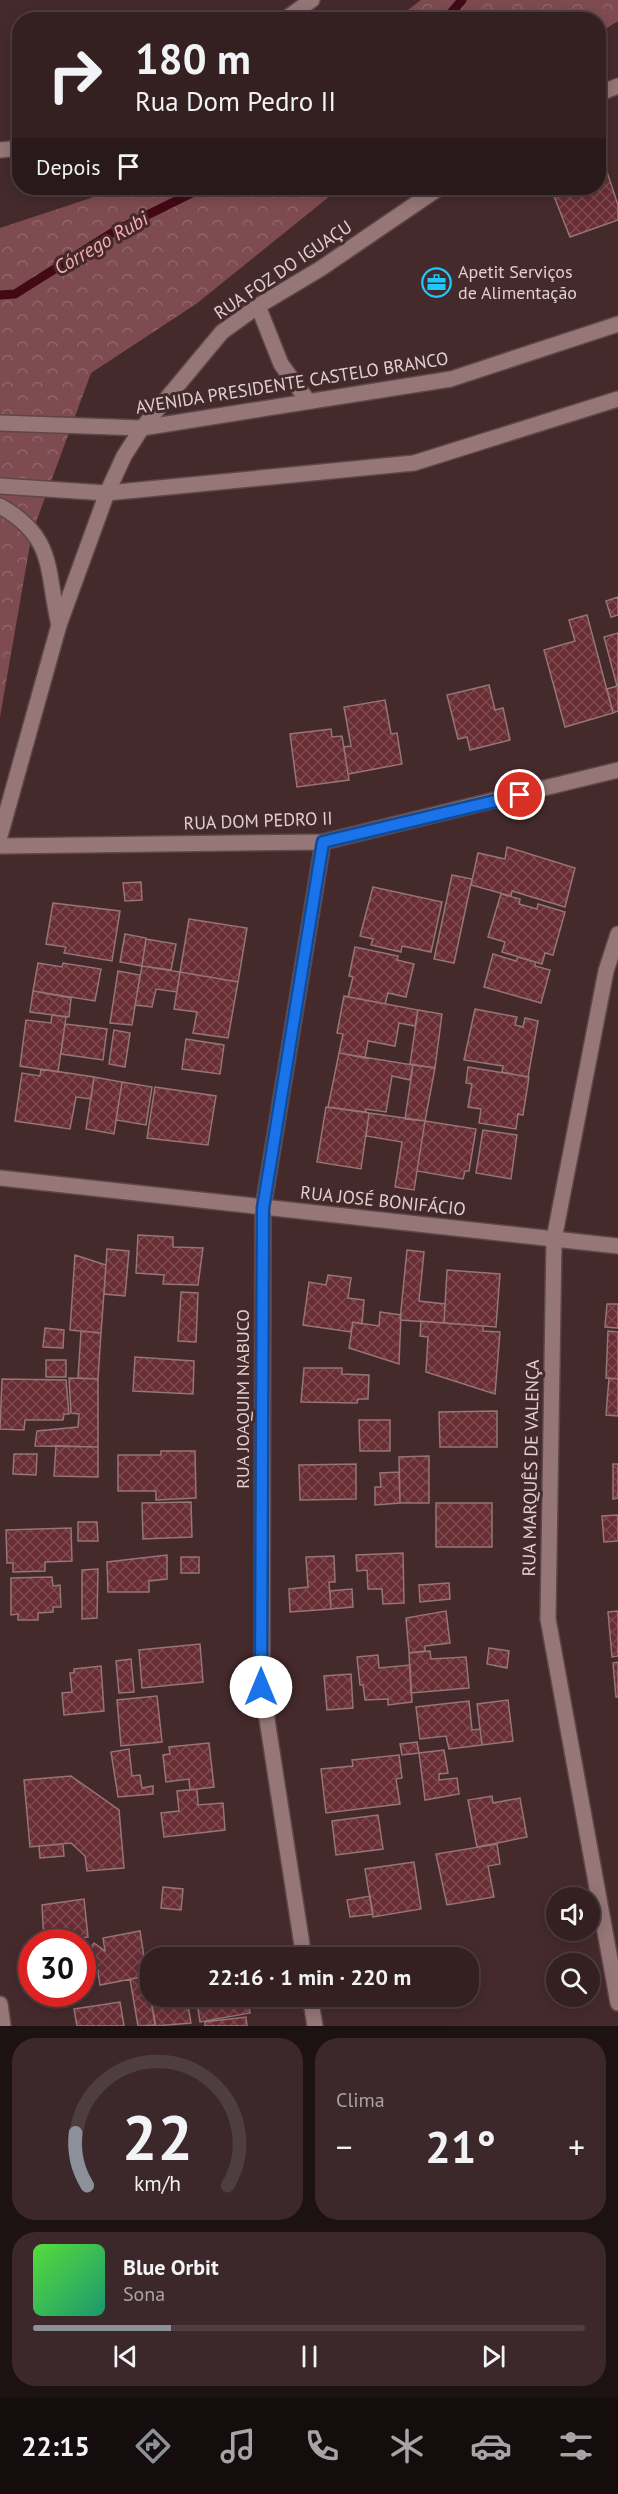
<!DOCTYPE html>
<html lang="pt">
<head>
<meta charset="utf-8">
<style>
	:root { --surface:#342021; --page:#3c282a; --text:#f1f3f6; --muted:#a9a3a5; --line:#4e3e3f; --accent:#8c9099 }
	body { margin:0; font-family:"PT Sans",sans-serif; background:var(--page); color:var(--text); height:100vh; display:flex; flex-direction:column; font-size:22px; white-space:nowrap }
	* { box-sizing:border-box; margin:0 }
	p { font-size:20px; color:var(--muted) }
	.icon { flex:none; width:33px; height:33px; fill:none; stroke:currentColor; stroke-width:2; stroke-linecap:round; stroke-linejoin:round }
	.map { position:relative; height:2026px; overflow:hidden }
	.details { display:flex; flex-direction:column; gap:12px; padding:12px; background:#1d1212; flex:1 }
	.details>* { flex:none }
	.hud { position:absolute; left:12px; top:12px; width:594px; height:183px; border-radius:24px; box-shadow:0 3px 15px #0003,0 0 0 2px var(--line); background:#342021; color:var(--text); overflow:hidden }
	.buttons { position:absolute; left:546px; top:1887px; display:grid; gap:12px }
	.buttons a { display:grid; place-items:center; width:54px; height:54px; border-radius:50%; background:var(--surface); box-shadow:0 3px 15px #0003,0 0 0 2px var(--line); font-size:30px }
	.speed { position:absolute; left:18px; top:1929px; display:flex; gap:12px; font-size:30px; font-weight:700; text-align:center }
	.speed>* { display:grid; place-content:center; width:78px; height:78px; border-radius:50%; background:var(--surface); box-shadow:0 3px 15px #0003,0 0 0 2px var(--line); line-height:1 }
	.speed .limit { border:9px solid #d22; background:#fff; color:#111 }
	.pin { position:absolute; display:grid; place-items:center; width:51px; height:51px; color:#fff; margin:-26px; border:3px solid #fff; border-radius:50%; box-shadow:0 2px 6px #0007 }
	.me { position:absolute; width:66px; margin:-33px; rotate:0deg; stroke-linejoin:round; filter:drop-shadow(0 0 4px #0008) }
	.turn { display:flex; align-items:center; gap:21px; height:126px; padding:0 24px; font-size:27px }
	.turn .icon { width:78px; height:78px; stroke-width:2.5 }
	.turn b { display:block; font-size:42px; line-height:51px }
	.then { display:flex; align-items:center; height:57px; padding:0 24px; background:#0003; gap:12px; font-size:22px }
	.big { font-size:45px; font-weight:800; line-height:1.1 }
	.details .widget { flex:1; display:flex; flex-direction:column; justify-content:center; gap:9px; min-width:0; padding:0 21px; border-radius:24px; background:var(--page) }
	.details .dial { align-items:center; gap:0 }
	.dial svg { height:156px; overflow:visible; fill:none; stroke:var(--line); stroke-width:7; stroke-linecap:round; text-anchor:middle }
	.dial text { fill:var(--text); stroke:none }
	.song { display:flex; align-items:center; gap:18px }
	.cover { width:72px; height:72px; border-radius:9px; background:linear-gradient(135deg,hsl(110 70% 55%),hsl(160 70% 35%)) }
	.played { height:6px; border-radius:3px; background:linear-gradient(90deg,var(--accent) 25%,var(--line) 25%) }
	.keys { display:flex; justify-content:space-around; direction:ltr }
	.heat { display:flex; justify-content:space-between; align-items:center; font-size:33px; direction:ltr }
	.details .tiles { flex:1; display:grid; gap:12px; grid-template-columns:1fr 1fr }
	.widget:last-child { grid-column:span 2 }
	.trip { position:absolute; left:140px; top:1947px; width:339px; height:60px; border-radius:24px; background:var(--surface); box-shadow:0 3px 15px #0003,0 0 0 2px var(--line); font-weight:800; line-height:60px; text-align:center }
	.menu { display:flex; height:96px; justify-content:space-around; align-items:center; background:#150d0d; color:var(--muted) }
	.menu .icon { width:42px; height:42px }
	.menu .on { color:var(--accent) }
	.menu b { font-size:27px; color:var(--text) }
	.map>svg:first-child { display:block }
	.park { fill:url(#park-crowns) }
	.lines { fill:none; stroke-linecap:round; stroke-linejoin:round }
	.stream { stroke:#430915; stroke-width:9 }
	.building { fill:url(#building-cross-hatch); stroke:#957576; stroke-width:1.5 }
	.minor-casing { stroke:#5d4748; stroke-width:18 }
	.secondary-casing { stroke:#5d4748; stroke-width:18 }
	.minor { stroke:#967677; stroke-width:15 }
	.secondary { stroke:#967677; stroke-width:15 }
	.route-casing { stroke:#114b97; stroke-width:15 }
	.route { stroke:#1a73e8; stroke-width:10 }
	.labels { text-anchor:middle; stroke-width:6; stroke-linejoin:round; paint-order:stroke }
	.street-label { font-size:18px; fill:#e1cfcf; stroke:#452a2c }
	.poi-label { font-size:18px; fill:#e1cfcf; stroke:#452a2c; text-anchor:start }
	.water-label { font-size:20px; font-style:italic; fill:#faabb0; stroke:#452a2c }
</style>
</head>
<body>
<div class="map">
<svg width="618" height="2026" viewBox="0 0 618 2026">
	<defs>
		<pattern id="park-crowns" width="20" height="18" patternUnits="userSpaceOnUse" patternTransform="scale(1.5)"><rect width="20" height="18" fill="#7e4c50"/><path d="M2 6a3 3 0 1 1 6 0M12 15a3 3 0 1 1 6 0" fill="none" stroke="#906568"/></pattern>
		<pattern id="building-cross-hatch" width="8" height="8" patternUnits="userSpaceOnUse" patternTransform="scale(1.5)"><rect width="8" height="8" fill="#692d34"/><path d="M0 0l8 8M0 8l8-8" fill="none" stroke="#7e4a50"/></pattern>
	</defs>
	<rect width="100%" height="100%" fill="#452a2c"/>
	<!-- park -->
	<path class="park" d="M421,0H618V21L599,33L598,20L396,19Z
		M121,188H340L196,304L91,373L32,533L0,717V228Z"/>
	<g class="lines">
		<!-- stream -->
		<path class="stream" d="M445,20L462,0
			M0,295L15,294L115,231L202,188"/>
	</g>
	<!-- building -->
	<path class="building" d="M607,172L618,205V220L570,237L552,191L562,188H598V175Z
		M618,597V615L611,617L606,601Z
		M587,615L613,713L565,727L544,650L575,641L569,620Z
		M618,633V711L613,713L607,689L617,686L604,637Z
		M489,685L495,710L503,708L510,740L470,750L467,737L458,739L447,695Z
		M385,700L391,734L397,733L402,764L348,774L344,747L351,746L344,707Z
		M331,729L332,737L342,736L349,780L297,787L290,734Z
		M507,847L575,868L565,907L512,891L511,896L471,885L478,853L505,859Z
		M452,875L472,879L454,963L434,959Z
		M141,882L142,900L125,901L123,883Z
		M373,887L442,902L431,952L402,946L401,952L371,945L373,939L360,936Z
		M501,894L520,899L519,904L537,909L538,904L565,912L553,955L545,953L542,964L502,952L505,942L488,937Z
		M53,903L120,911L112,961L64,953L66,947L46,944Z
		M189,919L247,928L238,982L180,972Z
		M125,934L146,938L142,966L120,962Z
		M146,939L176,944L171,970L142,966Z
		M355,947L398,956L397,960L414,964L406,997L388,993L385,1004L348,997L353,977L349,976Z
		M493,954L516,961L518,957L535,962V966L550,970L541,1003L484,987Z
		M38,963L62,967L63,963L101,969L95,1001L33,991Z
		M142,966L180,972L177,992L156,989L152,1007L135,1005Z
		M118,971L140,975L132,1025L110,1023Z
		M180,972L238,982L228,1038L193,1033L197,1012L174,1009Z
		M33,991L71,998L69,1017L30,1012Z
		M344,996L418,1010L415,1026L399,1023L395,1046L368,1041L365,1058L339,1053L343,1034L337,1033Z
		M475,1009L517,1017L515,1025L523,1027L525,1018L538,1021L528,1077L502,1072L503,1066L464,1060Z
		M418,1010L442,1014L435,1068L410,1064Z
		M52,1015L66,1017L58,1072L20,1066L26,1020L51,1023Z
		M65,1024L107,1029L103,1060L61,1054Z
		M114,1030L130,1033L125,1067L109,1064Z
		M186,1039L224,1045L220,1074L182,1069Z
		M339,1053L413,1065L410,1080L392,1076L386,1112L366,1109V1112L328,1107Z
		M413,1065L435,1068L425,1121L405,1119Z
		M468,1067L529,1077L523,1115L518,1114L516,1129L479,1123L481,1109L468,1107L472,1084L466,1083Z
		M41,1069L94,1077L91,1099L76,1097L70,1129L15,1121L22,1073L40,1076Z
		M94,1077L122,1082L114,1134L86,1129Z
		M122,1082L152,1087L146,1125L116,1120Z
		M155,1087L216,1096L208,1145L147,1138Z
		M326,1107L369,1113L361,1169L317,1162Z
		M369,1113L425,1121L414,1190L395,1187L402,1142L366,1136Z
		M425,1121L476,1129L469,1171H465L463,1179L417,1171Z
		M483,1130L517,1135L511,1179L476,1173Z
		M138,1235L173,1237V1247L203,1248L198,1285L163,1284L164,1275L136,1273Z
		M107,1249L129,1251L125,1296L104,1294Z
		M407,1250L424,1252L419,1301L445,1304L444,1323L400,1320Z
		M75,1255L106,1265L101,1333L70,1330Z
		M447,1270L500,1274L496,1327L444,1323Z
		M328,1275L351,1278L348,1298L364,1300L362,1324L353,1322L351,1332L303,1325L309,1282L326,1285Z
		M181,1292L198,1293L196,1342L178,1341Z
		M607,1304H618V1328L605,1327Z
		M380,1312L401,1315L399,1364L349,1348L353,1322L379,1326Z
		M421,1321L483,1326V1331L500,1332L495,1394L426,1372L428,1337L420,1336Z
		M45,1328L64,1330L63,1348L43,1347Z
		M81,1331L101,1333L98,1379L78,1378Z
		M608,1331L618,1332V1379L606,1378Z
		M135,1357L194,1361L193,1394L133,1391Z
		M46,1360H66V1377H46Z
		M304,1368H342V1374L369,1375L368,1399H358L357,1403L301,1402Z
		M69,1378L98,1379V1447L35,1446L37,1431L78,1427L79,1414L71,1413Z
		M609,1378L618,1379V1416L606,1415Z
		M2,1379L66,1380L69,1414H64L63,1420H25L24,1430L0,1429Z
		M497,1411V1447H440L439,1412Z
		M359,1420H390V1451H360Z
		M56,1446L98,1447V1477L54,1476Z
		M161,1451H195L196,1498L156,1500V1491H118V1455H161Z
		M14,1454H37L36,1475L13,1474Z
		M429,1456V1503H400L399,1457Z
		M356,1464V1499L300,1500L299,1465Z
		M613,1464H618V1498L613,1499Z
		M399,1472L400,1503L375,1505V1487H381L380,1473Z
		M191,1502L192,1537L143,1539L142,1503Z
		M436,1503H492V1547H436Z
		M618,1515V1541L604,1542L602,1516Z
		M78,1522H97L98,1541H78Z
		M71,1528L72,1561L45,1562V1571L13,1572V1563H7L6,1530Z
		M403,1553L404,1603L383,1604L382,1589H368L367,1570L357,1571L356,1555Z
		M167,1555V1579L149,1581V1592H108L107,1562Z
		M334,1556L335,1582H329L331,1609L290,1612L289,1589L308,1587L306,1557Z
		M181,1557H199V1573H181Z
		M98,1569L97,1618L82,1619V1570Z
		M52,1577L53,1586L60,1585L61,1607H53V1612L38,1613V1620H18V1614L11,1615V1578Z
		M449,1583L450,1599L420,1602L419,1585Z
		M352,1589L353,1607L331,1609L330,1591Z
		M446,1611L450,1643L425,1646V1651L409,1653L406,1618Z
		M618,1611V1656L612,1657L608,1612Z
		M200,1644L203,1682L142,1688L139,1650Z
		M489,1648L509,1651L507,1668L487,1664Z
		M430,1651L431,1659L466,1657L469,1688L411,1693L409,1653Z
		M378,1655L379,1668L410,1665L412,1702L388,1705V1699L365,1700L363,1685H360L357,1657Z
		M131,1659L134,1692L119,1693L116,1661Z
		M618,1662V1697H616L613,1663Z
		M101,1666L104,1711L64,1715L62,1693L72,1692L70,1673H74V1669Z
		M351,1674L353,1708L327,1710L324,1676Z
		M157,1696L162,1742L121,1746L117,1700Z
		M508,1700L513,1741L482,1745L477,1704Z
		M469,1701L472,1730L480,1729L482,1745L449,1749L446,1736L420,1739L416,1707Z
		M417,1742L419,1753L402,1755L400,1744Z
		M209,1743L214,1787L190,1790L189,1779L166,1782L163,1755L170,1754L169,1747Z
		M129,1749L132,1776L140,1775L142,1788L153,1786V1794L118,1797L111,1752Z
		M444,1750L448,1773L439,1774V1780L457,1778L459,1794L425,1800L419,1753Z
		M399,1755L402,1778L396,1779L400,1804L326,1813L321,1769L353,1766L352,1760Z
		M71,1776L119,1810L124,1868L87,1871L85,1856L71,1843L30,1847L24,1780Z
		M197,1789L198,1805L223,1803L225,1830L164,1837L161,1813L179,1811L177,1791Z
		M492,1796L493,1803L520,1798L527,1837L477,1847L468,1800Z
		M378,1815L383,1849L336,1855L332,1821Z
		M63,1844L64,1856L40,1858L39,1846Z
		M497,1844L500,1864L488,1866L494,1897L447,1905L436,1854Z
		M414,1862L421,1909L373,1917L365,1869Z
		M163,1887L183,1889L181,1910L161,1908Z
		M370,1896L373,1914L350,1917L347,1900Z
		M84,1899L88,1937L44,1942L42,1905Z
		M140,1931L147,1976L100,1985L97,1967L85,1955L94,1943L105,1951L103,1938Z
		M147,1976L155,2025L138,2026L130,1979Z
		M150,1996H183L185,2007L188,2006L191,2023L156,2026Z
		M196,1996H247L250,2013L200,2022Z
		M120,2002L124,2026H77L74,2009Z
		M246,2017L247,2026H205V2022Z"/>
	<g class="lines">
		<defs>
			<path id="minor" d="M284,20L312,0
				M598,94L618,86
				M0,150L20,148
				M0,836L59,625L107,493L124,456L142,428L222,332L258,306L320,269L439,188
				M0,846L323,842L618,770
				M618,934L606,971L554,1239L548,1619L618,2003
				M0,1178L618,1246
				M304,1958L262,1687L263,1208L323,842
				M310,1996L315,2026
				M0,2004L3,2026"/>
			<path id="secondary" d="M258,306L281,364L308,401
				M0,423L142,428L451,379L618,324
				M0,486L107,493L414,463L618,399
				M0,506C56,537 46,571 59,625"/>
		</defs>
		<!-- minor casing -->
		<use href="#minor" class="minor-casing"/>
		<!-- secondary casing -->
		<use href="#secondary" class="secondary-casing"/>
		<!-- minor -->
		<use href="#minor" class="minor"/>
		<!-- secondary -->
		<use href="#secondary" class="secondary"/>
	</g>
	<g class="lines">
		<defs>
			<path id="route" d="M261,1687L263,1208L323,842L520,795"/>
		</defs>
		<!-- route casing -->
		<use href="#route" class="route-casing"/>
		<!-- route -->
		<use href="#route" class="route"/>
	</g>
	<!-- icons -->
	<defs>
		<symbol id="office-ring" viewBox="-11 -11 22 22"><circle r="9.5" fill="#452a2c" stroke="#1cc9fc" stroke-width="1.5"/><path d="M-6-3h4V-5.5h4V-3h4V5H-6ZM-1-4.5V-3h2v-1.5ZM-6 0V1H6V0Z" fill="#1cc9fc"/></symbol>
	</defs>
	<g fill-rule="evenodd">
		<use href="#office-ring" x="420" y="266" width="33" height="33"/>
	</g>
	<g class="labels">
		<!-- street labels -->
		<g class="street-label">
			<text transform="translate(283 270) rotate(-34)" y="6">RUA FOZ DO IGUAÇU</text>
			<text transform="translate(292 383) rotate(-9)" y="6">AVENIDA PRESIDENTE CASTELO BRANCO</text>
			<text transform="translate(258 821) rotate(-2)" y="6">RUA DOM PEDRO II</text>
			<text transform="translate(383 1201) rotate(6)" y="6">RUA JOSÉ BONIFÁCIO</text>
			<text transform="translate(243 1399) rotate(-90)" y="6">RUA JOAQUIM NABUCO</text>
			<text transform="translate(531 1468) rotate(-89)" y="6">RUA MARQUÊS DE VALENÇA</text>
		</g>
		<!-- poi labels -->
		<g class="poi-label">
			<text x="458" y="278">Apetit Serviços<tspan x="458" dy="21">de Alimentação</tspan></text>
		</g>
		<!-- water labels -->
		<g class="water-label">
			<text transform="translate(101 243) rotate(-30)" y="7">Córrego Rubi</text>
		</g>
	</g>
</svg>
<div class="buttons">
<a><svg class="icon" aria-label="sound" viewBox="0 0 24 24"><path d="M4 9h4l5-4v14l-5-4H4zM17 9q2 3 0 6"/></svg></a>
<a><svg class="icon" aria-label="search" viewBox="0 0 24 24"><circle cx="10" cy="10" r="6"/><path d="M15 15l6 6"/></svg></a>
</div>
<div class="speed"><div class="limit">30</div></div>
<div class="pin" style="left:520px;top:795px;background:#d93025"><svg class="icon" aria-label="arrive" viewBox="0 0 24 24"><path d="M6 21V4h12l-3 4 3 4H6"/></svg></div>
<svg class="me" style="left:261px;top:1687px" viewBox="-20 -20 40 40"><circle r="19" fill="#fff"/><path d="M0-13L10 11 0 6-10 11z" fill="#1a73e8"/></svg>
<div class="trip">22:16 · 1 min · 220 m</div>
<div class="hud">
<div class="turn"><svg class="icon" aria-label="right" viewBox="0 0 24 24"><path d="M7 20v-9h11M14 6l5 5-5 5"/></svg><div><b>180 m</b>Rua Dom Pedro II</div></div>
<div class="then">Depois<svg class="icon" aria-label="arrive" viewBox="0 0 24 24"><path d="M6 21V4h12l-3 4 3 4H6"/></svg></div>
</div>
</div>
<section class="details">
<div class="tiles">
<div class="widget dial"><svg viewBox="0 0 100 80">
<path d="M14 69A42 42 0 1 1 86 69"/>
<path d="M14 69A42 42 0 0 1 8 42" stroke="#8c9099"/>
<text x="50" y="56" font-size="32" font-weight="700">22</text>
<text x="50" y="72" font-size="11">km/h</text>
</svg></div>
<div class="widget"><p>Clima</p>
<div class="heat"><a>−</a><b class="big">21°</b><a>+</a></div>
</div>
<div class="widget">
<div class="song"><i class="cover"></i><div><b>Blue Orbit</b><p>Sona</p></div></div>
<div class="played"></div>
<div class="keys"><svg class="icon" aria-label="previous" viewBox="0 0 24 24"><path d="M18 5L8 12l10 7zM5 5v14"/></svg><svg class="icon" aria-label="pause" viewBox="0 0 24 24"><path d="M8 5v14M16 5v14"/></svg><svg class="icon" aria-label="next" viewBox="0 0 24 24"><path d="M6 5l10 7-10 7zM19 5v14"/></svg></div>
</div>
</div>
</section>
<nav class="menu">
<b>22:15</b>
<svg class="icon on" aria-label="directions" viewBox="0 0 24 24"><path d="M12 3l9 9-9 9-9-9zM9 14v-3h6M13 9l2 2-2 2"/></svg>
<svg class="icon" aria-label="music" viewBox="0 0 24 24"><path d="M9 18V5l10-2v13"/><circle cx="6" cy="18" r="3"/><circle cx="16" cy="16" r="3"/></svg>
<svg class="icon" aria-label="phone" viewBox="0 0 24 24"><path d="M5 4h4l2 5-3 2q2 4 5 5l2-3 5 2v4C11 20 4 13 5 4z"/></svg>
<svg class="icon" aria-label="climate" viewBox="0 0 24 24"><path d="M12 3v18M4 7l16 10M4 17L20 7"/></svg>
<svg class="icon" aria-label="car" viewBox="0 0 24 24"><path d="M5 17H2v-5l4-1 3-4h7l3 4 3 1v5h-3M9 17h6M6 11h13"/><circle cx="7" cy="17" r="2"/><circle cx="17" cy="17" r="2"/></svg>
<svg class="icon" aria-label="filters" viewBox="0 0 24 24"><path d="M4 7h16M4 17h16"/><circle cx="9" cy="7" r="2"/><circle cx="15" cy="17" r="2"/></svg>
</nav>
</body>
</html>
